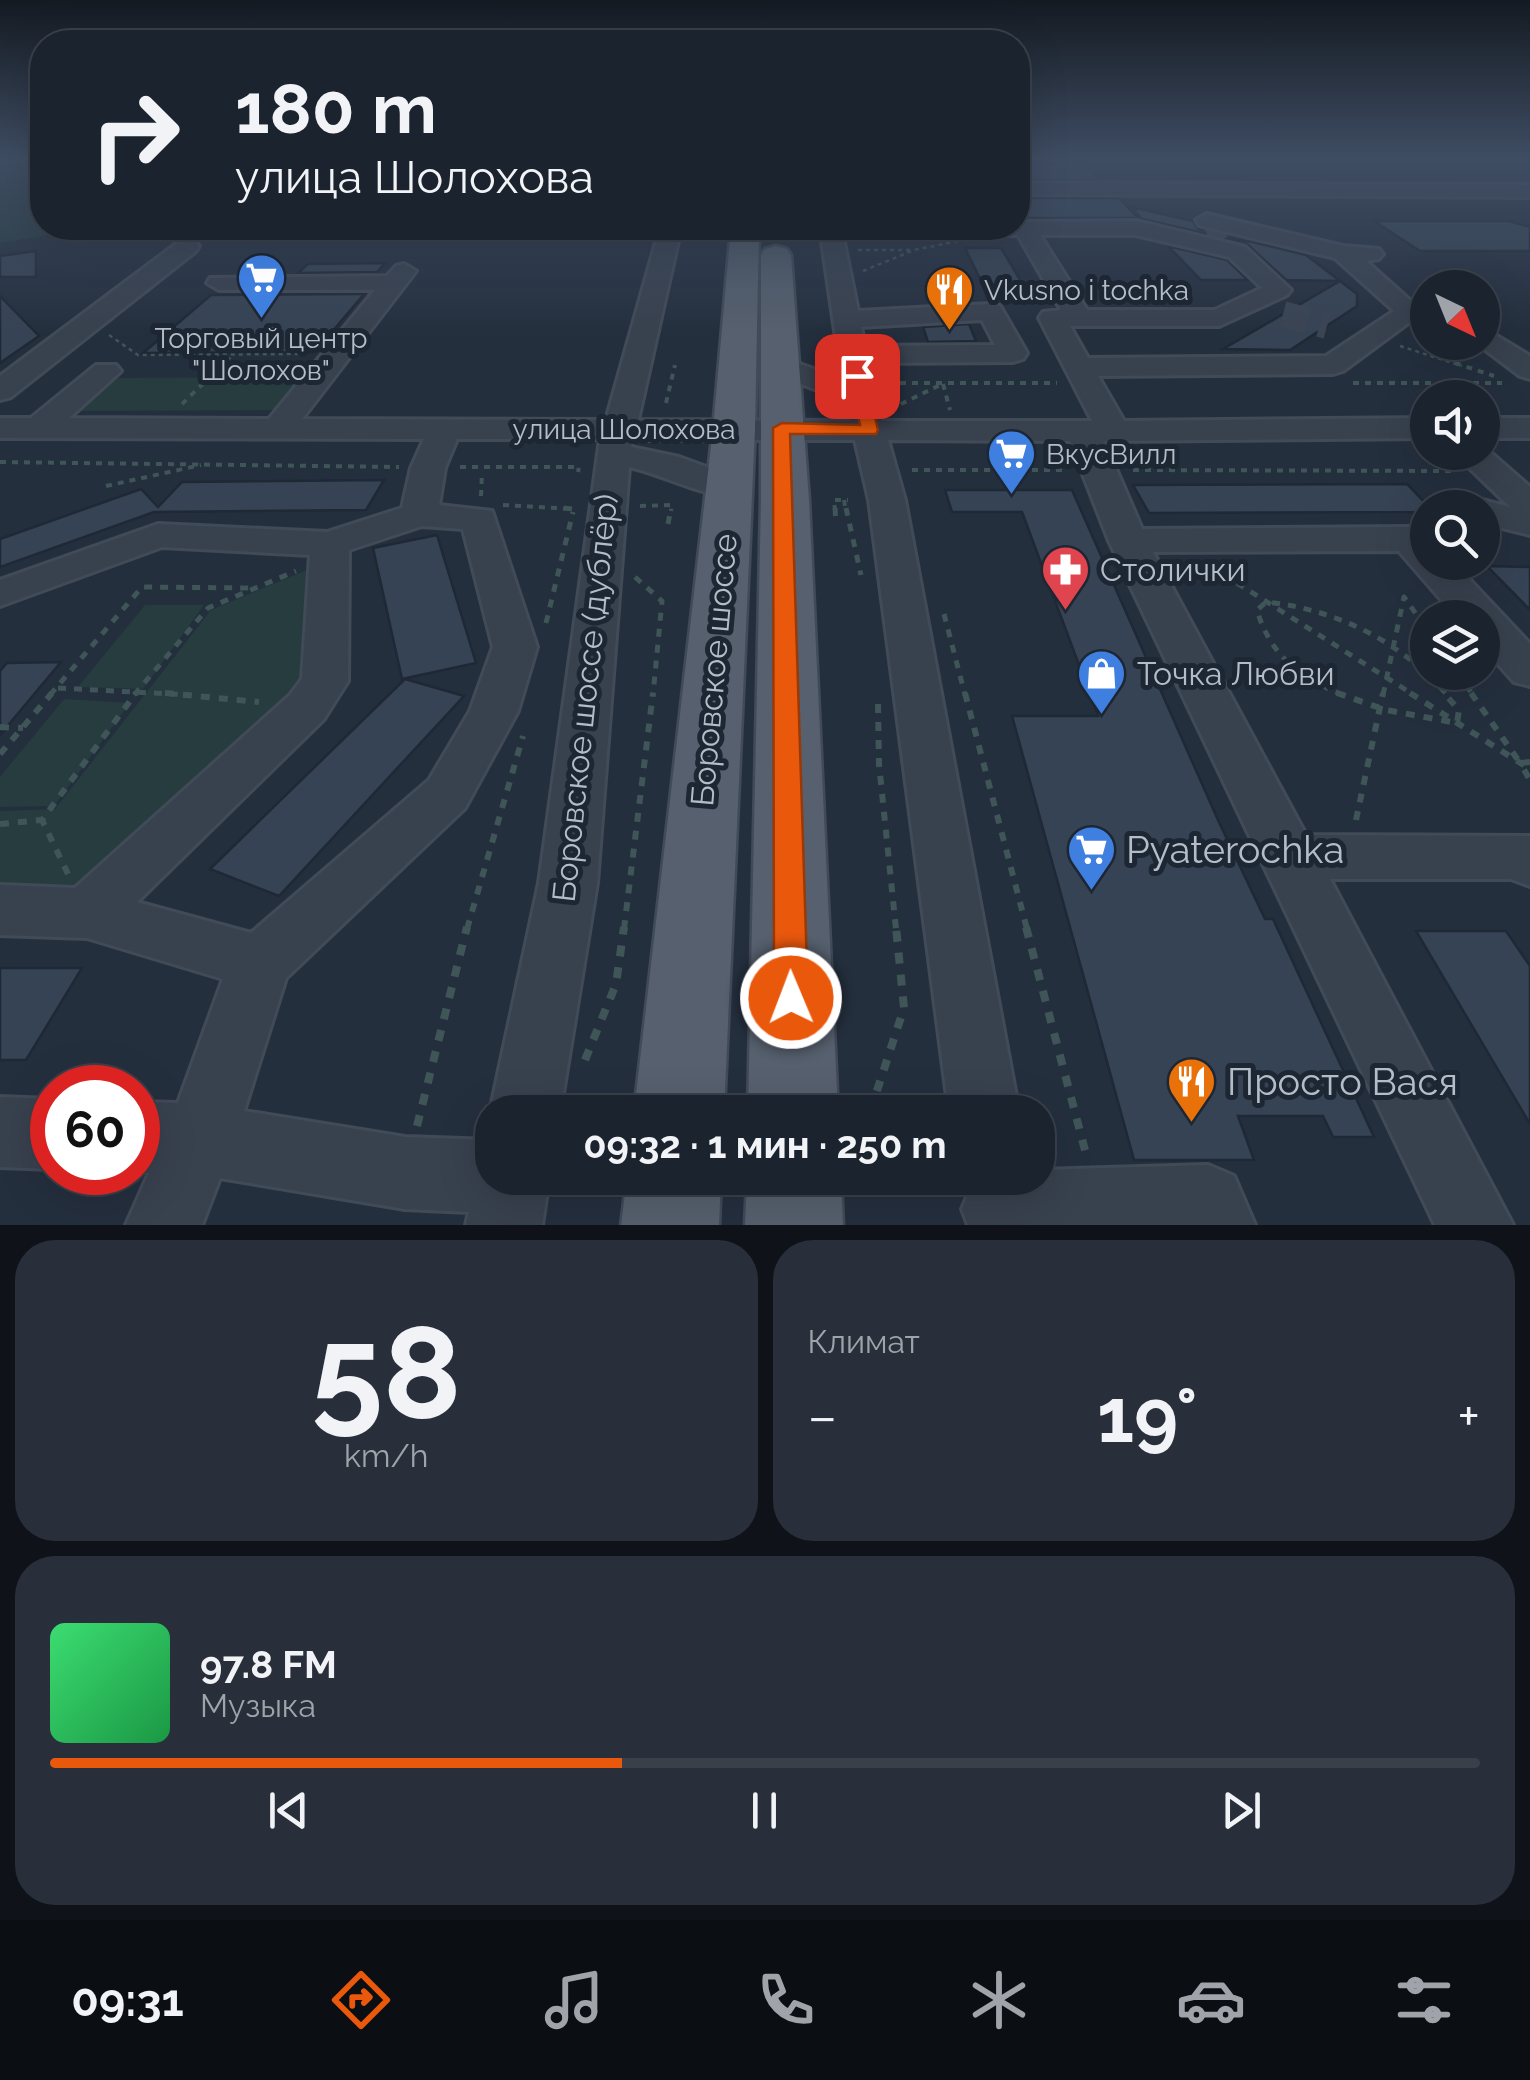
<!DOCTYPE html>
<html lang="ru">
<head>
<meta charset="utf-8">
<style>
	:root { --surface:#1b232e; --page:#282f3a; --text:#f1f3f6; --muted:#a0a4aa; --line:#39404a; --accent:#ea580c }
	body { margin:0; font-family:Raleway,sans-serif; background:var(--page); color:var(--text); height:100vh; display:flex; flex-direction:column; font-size:38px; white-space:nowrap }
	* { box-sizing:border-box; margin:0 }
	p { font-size:32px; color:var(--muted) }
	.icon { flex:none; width:55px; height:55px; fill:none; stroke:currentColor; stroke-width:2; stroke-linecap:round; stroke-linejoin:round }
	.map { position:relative; height:1225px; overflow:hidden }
	.panel { display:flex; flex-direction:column; gap:15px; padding:15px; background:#0f1319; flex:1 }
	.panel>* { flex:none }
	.guide { position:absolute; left:30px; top:30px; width:1000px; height:210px; border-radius:40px; box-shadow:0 10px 40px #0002,0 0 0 2px var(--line); background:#1b232e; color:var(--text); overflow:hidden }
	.needle { width:65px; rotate:137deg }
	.tools { position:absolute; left:1410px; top:270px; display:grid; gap:20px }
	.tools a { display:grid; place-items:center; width:90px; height:90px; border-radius:50%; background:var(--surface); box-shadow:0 10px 40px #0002,0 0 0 2px var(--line); font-size:50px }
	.speed { position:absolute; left:30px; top:1065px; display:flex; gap:20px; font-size:50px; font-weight:700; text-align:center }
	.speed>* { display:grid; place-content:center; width:130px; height:130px; border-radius:50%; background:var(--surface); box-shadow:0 10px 40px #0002,0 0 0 2px var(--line); line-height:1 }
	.speed .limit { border:15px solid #d22; background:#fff; color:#111 }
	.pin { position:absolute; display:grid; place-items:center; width:85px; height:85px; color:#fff; margin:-42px; border-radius:20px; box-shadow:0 5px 15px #0006 }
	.me { position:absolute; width:110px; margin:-55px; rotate:359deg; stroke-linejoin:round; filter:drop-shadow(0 0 8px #0008) }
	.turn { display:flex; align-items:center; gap:35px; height:210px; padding:0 40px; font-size:45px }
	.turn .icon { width:130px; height:130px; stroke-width:2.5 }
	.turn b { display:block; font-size:70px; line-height:85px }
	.big { font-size:75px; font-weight:700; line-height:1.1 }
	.panel .tile { flex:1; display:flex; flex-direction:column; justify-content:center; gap:15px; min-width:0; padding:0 35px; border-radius:40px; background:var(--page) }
	.panel .dial { align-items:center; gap:0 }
	.dial b { font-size:130px; line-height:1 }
	.song { display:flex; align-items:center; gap:30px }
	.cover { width:120px; height:120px; border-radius:15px; background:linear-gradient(135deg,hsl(140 70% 55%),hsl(140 70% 35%)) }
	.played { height:10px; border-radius:5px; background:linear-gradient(90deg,var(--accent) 40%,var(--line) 40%) }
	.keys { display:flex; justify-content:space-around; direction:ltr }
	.heat { display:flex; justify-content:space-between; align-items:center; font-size:55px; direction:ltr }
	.panel .tiles { flex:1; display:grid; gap:15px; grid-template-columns:1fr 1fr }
	.tile:last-child { grid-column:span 2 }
	.trip { position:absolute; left:475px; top:1095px; width:580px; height:100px; border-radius:40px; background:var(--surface); box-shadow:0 10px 40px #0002,0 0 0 2px var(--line); font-weight:700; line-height:100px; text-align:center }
	.tab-bar { display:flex; height:160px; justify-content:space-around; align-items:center; background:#0b0e12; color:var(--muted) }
	.tab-bar .icon { width:70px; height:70px }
	.tab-bar .selected { color:var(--accent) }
	.tab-bar b { font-size:45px; color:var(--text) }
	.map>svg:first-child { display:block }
	.green { fill:#263c3f }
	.building { fill:#364354; stroke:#1f2835; stroke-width:2.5 }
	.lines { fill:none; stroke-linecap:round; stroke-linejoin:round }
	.minor-tunnel-far1 { stroke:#3a4453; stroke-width:20; stroke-dasharray:20 10; stroke-linecap:butt }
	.minor-tunnel { stroke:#3a4453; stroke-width:26; stroke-dasharray:26 12; stroke-linecap:butt }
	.minor-casing { stroke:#414a57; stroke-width:6 }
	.major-casing { stroke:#414a57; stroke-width:5 }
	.path-far4 { stroke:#3f5557; stroke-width:2.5; stroke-dasharray:4 4; stroke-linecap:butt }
	.path-far3 { stroke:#3f5557; stroke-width:4; stroke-dasharray:6 6; stroke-linecap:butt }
	.path-far2 { stroke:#3f5557; stroke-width:5; stroke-dasharray:8 8; stroke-linecap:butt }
	.path-far1 { stroke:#3f5557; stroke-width:6; stroke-dasharray:9 9; stroke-linecap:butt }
	.path { stroke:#3f5557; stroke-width:8; stroke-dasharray:11 11; stroke-linecap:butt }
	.minor { fill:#38414e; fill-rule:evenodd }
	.major { fill:#56606e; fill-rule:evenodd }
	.route { fill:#ea580c; stroke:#983908; stroke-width:2.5 }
	.labels { text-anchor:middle; stroke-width:10; stroke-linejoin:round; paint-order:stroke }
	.far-poi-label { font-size:28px; fill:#b4bcc9; stroke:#1d2633; text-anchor:start }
	.far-street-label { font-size:28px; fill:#b4bcc9; stroke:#1d2633 }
	.poi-label { font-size:32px; fill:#b4bcc9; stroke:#1d2633; text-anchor:start }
	.street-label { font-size:32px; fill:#b4bcc9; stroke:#1d2633 }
	.near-poi-label { font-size:38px; fill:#b4bcc9; stroke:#1d2633; text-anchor:start }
</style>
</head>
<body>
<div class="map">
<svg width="1530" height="1225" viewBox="0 0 1530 1225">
	<rect width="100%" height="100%" fill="#242f3e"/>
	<!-- green -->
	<path class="green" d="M0,160H42V228H89L0,243Z
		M311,377L284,410L72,411L110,378Z
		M307,570L312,703L95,890L0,892V811L55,809L211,610Z
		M145,605H204L143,689L78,687Z
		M64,699L130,703L54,806L0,807V777Z"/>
	<!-- building -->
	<path class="building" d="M1085,164L1100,180H1018V165Z
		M1018,198H1119L1138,218H1026Z
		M1131,207L1193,221L1198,229L1306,255L1340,281L1286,280L1246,243L1142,219Z
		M1374,221H1509L1530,227V251H1420Z
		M1168,246L1227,260L1248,280H1201Z
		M965,248H1001L1022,283L1015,286L1019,293H987Z
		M36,251V277H0V256Z
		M385,263L377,272L298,273L308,264Z
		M1340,281L1357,294V306L1290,350L1223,349Z
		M359,294H364L315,352L143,353L211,295Z
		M0,296L39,336L0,363Z
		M969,324L976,341L928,342L923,327Z
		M384,480L366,510L154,512L0,567V539L141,489L158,507L182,482Z
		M1407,484L1430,508L1428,512L1149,513L1133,485Z
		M945,490H1072L1218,820L1265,919H1273L1374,1137H1333L1323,1116H1238L1254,1160H1134L1012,716H1098L1022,512H952Z
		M437,535L476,663L402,679L373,548Z
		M1487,566L1530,567V610Z
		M61,662L0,735V671L7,663Z
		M405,679L464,696L279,896L210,869Z
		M1416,931H1506L1530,966V1124Z
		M0,968H82L26,1060H0Z"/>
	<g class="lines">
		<!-- minor-tunnel-far1 -->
		<path class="minor-tunnel-far1" d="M1208,236L1223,228"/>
		<!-- minor-tunnel -->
		<path class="minor-tunnel" d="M1283,314L1327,326"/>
		<defs>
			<path id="minor" d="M1023,183L1530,185V197L1018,194V184Z
				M1207,214L1343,246L1379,249L1383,254L1379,259L1366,261L1423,312L1343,371L1333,374L1098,376L1124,421L1428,418V438L1104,441L1142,529L1409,527L1428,536V562H1453L1530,644V686L1514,682L1482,646V618H1457L1399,551L1153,552L1306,835L1530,836V886L1511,879H1330L1513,1225H1435L1109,541L1070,441L888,440L905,500L1019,1112H949L869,500L855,440H633L631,447L679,457L742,480L747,488L742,496C715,502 660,473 629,467L597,883L560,1112H492V1117L490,1112L539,883L600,439H457L445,468L439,505L492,511L537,647L518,711L465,808L286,978L244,1111L405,1137L492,1140V1178H549L542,1225H466L469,1212L405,1209L220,1178L202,1225H126L149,1173L138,1172V1102L178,1103L223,979L87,938L0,935V885L75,888L290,695L302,679L310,555L162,547L0,606V580L158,524L327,532L402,508L411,468L424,439L0,438V418H31L96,365H116L121,371L69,418L269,419L375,290H219L207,283L210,278L387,276L396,266L404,264L416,271L302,419L606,420L660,228H681L638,420L850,421L846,401L767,371L762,365L767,359L777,356L842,379L820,228H841L858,311L991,304L1000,306L1027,353L1023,359L1013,362L869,363L882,421H1092L1039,318L1043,312L1061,310L1018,235H992L982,228H1018V222L1136,221L1237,245L1245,247L1291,290L1287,295L1219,326H1070L1088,358L1326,356L1394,311L1335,258L1199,225L1196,220ZM1040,235H1136L1196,249L1229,257L1262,288L1215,310H1087ZM982,320L995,345L865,346L861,327ZM422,526L463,529L493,647L470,711L429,780L251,933L137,902L324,719L348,681L349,550Z
				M188,239L196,241L199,246L196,251L11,397L0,400V376L180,241Z
				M1482,327L1530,356V379L1520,376L1475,342H1482Z
				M1482,418H1530V438H1482Z
				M1482,445L1530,487V535L1482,523V508H1466L1482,500L1510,507L1453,452H1482Z
				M0,1097L52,1099V1169L0,1167Z
				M1208,1165L1234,1176L1255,1225H968L962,1209L973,1183L985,1178H1038V1170Z"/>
			<path id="major" d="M731,228H759L755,429L724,1112H634L713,429Z
				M776,246L787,249L791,255L809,500L838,1112H748L761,500V255L765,249Z
				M627,1178H721L719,1225H621Z
				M747,1178H841L843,1225H745Z"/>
		</defs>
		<!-- minor casing -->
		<use href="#minor" class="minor-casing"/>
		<!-- major casing -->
		<use href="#major" class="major-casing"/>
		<!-- path-far4 -->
		<path class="path-far4" d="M858,250H911
			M863,271L914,250L974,238
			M1010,298H1039
			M109,335L138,355L306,354
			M1400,346L1462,366
			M222,366L232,356"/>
		<!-- path-far3 -->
		<path class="path-far3" d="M1455,363L1494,376
			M888,383H1057
			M1353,383H1502
			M943,384L950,410
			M666,403L675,365
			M182,404L224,363
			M901,404L940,385
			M0,462L399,467
			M460,467H579L578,472
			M912,470H1067
			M1133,470L1452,471
			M106,486L201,465
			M481,496L482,473
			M844,500L846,511
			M503,505L573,509
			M640,506L672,505L671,511
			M835,511L834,500H848"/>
		<!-- path-far2 -->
		<path class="path-far2" d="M564,508L573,509
			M835,508L836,523
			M846,508L861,575
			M668,524L671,508
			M1210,566L1414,695
			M635,577L662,601L653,695
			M944,614L965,695
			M546,623L573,512
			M1457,672L1473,695
			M58,688L190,695
			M50,695L142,587L249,588
			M134,695L208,608L296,571
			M1343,695C1300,678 1270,655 1257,610L1266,602C1335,609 1401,641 1447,695
			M1383,695L1404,597L1428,631"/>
		<!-- path-far1 -->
		<path class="path-far1" d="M165,693L259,702
			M965,693L1027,929
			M1337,693L1386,710L1457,723L1459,710L1444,693
			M1410,693L1530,769
			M1471,693L1518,760
			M878,704L879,764L896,929
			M0,727L23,728
			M0,754L52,693
			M1530,762L1520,763L1530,780
			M1356,820L1383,693
			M0,824L42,820
			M68,874L42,820L136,693
			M467,929L523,736
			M624,929L653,693"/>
		<!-- path -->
		<path class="path" d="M1026,927L1086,1154
			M585,1060L616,984L624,927
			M870,1112L904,1008L896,927
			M417,1126L467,927"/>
		<!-- minor -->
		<use href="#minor" class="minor"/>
		<!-- major -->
		<use href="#major" class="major"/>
	</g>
	<!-- sky -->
	<linearGradient id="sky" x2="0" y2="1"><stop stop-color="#141a22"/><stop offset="0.48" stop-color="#3f4d63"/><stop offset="1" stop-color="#3f4d63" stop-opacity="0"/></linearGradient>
	<rect width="1530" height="332" fill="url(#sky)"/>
	<!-- route -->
	<path class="route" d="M857,371L865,376L878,430L876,434H790L808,998L803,1009L791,1013L779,1009L774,998L773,428L782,423L860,425L849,376Z"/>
	<!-- icons -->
	<defs>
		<symbol id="supermarket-pin" viewBox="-11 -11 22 30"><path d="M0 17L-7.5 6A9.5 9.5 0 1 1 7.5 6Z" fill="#3f7fe0" stroke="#1d2633"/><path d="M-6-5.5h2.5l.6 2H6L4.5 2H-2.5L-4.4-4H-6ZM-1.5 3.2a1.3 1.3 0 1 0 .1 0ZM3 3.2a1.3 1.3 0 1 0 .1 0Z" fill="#fff"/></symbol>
		<symbol id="restaurant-pin" viewBox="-11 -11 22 30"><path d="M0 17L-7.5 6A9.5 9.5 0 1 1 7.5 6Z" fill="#e8710a" stroke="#1d2633"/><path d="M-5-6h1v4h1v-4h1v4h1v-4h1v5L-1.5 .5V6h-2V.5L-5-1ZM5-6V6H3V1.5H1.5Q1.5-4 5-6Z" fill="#fff"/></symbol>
		<symbol id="pharmacy-pin" viewBox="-11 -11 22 30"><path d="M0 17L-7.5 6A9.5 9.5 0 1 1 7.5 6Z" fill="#e0444e" stroke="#1d2633"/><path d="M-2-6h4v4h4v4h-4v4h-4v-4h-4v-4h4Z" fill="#fff"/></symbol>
		<symbol id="shop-pin" viewBox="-11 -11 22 30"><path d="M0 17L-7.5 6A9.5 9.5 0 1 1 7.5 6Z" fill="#3f7fe0" stroke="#1d2633"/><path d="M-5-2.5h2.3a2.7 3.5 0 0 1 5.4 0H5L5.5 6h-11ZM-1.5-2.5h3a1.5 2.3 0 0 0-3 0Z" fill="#fff"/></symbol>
	</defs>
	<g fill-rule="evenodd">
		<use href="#supermarket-pin" x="234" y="250" width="55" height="75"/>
		<use href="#restaurant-pin" x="922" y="262" width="55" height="75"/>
		<use href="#supermarket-pin" x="984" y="426" width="55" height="75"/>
		<use href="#pharmacy-pin" x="1038" y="542" width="55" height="75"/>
		<use href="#shop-pin" x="1074" y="646" width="55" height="75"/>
		<use href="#supermarket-pin" x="1064" y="822" width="55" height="75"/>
		<use href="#restaurant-pin" x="1164" y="1054" width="55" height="75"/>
	</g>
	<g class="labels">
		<!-- far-poi labels -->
		<g class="far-poi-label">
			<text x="984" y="300">Vkusno i tochka</text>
			<text x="261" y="348" text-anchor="middle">Торговый центр<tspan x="261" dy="32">"Шолохов"</tspan></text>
			<text x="1046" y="464">ВкусВилл</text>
		</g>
		<!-- far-street labels -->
		<g class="far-street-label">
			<text x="624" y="439">улица Шолохова</text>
		</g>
		<!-- poi labels -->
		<g class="poi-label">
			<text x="1100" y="581">Столички</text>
			<text x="1137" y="685">Точка Любви</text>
		</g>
		<!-- street labels -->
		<g class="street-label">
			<text transform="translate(714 670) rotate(-85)" y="11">Боровское шоссе</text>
			<text transform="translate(585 698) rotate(-84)" y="11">Боровское шоссе (дублёр)</text>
		</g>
		<!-- near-poi labels -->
		<g class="near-poi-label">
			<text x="1126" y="863">Pyaterochka</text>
			<text x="1227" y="1095">Просто Вася</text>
		</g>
	</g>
</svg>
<div class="tools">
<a><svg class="needle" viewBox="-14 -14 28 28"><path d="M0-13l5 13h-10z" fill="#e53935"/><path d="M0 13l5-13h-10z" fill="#a0a4aa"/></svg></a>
<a><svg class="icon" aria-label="sound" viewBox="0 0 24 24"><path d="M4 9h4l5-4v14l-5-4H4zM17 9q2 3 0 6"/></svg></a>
<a><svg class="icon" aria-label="search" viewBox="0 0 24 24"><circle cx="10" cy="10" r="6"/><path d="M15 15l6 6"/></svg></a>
<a><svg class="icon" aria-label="layers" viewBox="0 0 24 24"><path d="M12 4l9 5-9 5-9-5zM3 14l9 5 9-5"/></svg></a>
</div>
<div class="speed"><div class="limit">60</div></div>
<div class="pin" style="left:857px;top:376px;background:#d93025"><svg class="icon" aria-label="arrive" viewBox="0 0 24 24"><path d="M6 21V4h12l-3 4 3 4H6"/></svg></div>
<svg class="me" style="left:791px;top:998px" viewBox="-20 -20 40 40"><circle r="17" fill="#ea580c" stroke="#fff" stroke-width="3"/><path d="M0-11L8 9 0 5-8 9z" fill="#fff"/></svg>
<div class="trip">09:32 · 1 мин · 250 m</div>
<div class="guide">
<div class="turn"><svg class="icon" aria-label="right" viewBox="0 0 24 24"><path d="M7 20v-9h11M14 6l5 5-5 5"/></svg><div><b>180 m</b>улица Шолохова</div></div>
</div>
</div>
<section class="panel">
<div class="tiles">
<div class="tile dial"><b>58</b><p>km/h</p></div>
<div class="tile"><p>Климат</p>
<div class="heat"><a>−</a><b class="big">19°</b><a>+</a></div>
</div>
<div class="tile">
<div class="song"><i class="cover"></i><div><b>97.8 FM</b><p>Музыка</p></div></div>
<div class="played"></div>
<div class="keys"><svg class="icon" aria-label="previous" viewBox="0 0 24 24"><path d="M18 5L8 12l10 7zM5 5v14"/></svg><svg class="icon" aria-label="pause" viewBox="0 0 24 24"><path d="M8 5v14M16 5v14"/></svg><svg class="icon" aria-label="next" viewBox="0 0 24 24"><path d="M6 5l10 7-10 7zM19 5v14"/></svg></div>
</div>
</div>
</section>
<nav class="tab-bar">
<b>09:31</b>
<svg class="icon selected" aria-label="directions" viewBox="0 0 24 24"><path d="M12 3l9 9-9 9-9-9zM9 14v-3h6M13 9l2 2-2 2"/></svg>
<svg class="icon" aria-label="music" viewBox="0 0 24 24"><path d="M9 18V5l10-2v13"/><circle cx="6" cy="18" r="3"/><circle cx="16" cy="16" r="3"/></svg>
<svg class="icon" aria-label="phone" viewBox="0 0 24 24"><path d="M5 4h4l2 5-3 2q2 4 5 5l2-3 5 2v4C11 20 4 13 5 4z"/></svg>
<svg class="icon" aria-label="climate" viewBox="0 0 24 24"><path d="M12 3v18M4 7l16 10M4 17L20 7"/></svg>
<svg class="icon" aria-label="car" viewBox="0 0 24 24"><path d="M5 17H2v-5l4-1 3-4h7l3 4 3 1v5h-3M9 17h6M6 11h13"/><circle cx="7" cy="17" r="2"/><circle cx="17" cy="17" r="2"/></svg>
<svg class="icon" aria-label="filters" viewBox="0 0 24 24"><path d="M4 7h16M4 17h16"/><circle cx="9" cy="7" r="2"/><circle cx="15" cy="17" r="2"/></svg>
</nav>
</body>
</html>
